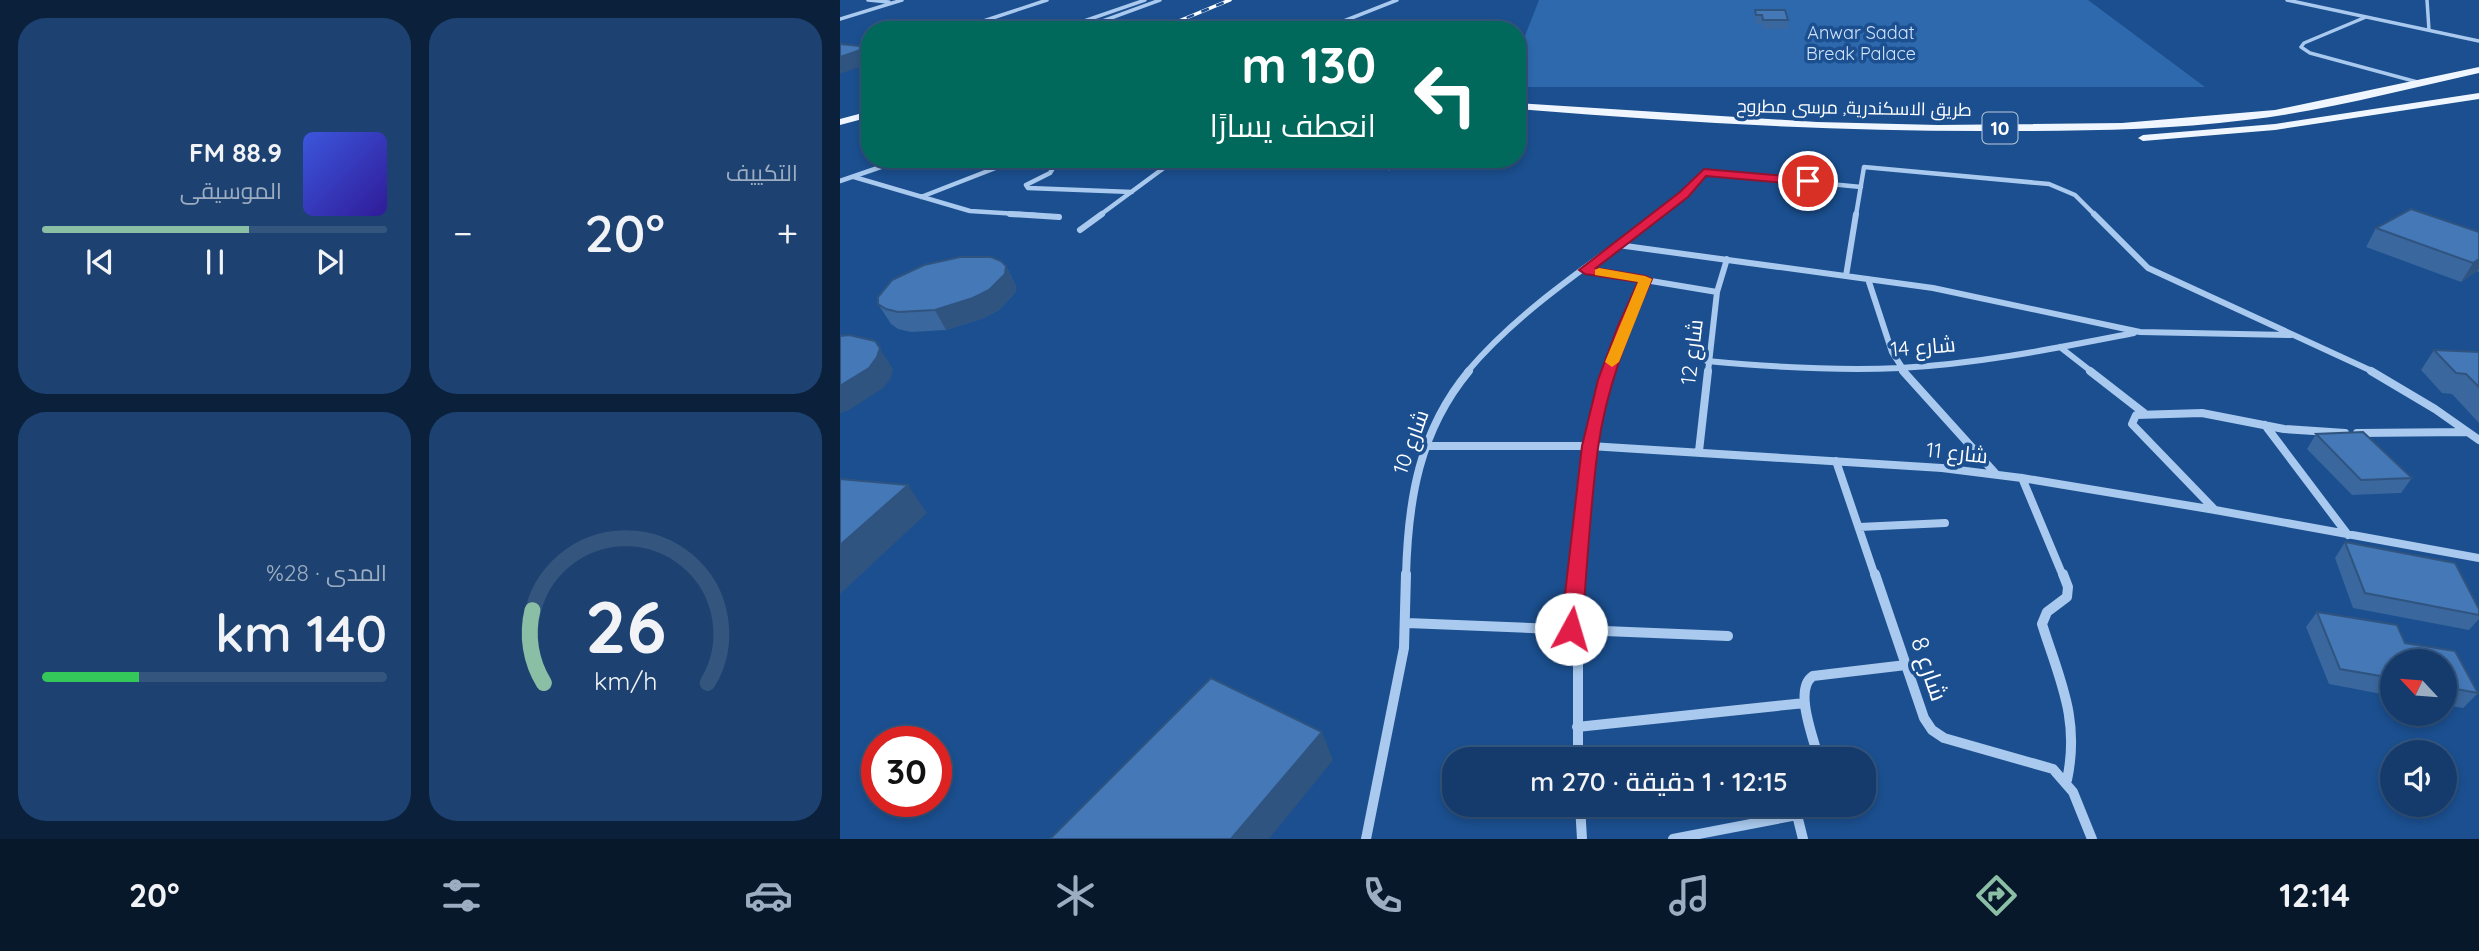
<!DOCTYPE html>
<html lang="ar">
<head>
<meta charset="utf-8">
<style>
	:root { --surface:#143b6b; --page:#1d4271; --text:#f1f3f6; --muted:#9dadc1; --line:#33557e; --accent:#8abfa5 }
	body { margin:0; font-family:Quicksand,Cairo,sans-serif; background:var(--page); color:var(--text); direction:rtl; height:100vh; display:flex; flex-direction:column; font-size:26px; white-space:nowrap }
	* { box-sizing:border-box; margin:0 }
	p { font-size:23px; color:var(--muted) }
	.icon { flex:none; width:38px; height:38px; fill:none; stroke:currentColor; stroke-width:2; stroke-linecap:round; stroke-linejoin:round }
	.map { position:relative; flex:1; overflow:hidden; direction:ltr }
	.sheet { display:flex; flex-direction:column; gap:18px; padding:18px; background:#0b203b; width:840px }
	.sheet>* { flex:none }
	.banner { position:absolute; left:21px; top:21px; width:665px; height:147px; border-radius:28px; box-shadow:0 4px 10px #0003,0 0 0 2px var(--line); direction:rtl; background:#00695c; color:#fff; overflow:hidden }
	.needle { width:46px; rotate:296deg }
	.buttons { position:absolute; left:1540px; top:649px; display:grid; gap:14px }
	.buttons a { display:grid; place-items:center; width:77px; height:77px; border-radius:50%; background:var(--surface); box-shadow:0 4px 10px #0003,0 0 0 2px var(--line); font-size:35px }
	.speed { position:absolute; left:21px; top:726px; display:flex; gap:14px; font-size:35px; font-weight:700; text-align:center }
	.speed>* { display:grid; place-content:center; width:91px; height:91px; border-radius:50%; background:var(--surface); box-shadow:0 4px 10px #0003,0 0 0 2px var(--line); line-height:1 }
	.speed .limit { border:10px solid #d22; background:#fff; color:#111 }
	.pin { position:absolute; display:grid; place-items:center; width:60px; height:60px; color:#fff; margin:-30px; border:4px solid #fff; border-radius:50%; box-shadow:0 2px 7px #0007 }
	.me { position:absolute; width:77px; margin:-38px; rotate:6deg; stroke-linejoin:round; filter:drop-shadow(0 0 5px #0008) }
	.turn { display:flex; align-items:center; gap:24px; height:147px; padding:0 35px; font-size:32px }
	.turn .icon { width:91px; height:91px; stroke-width:2.5 }
	.turn b { display:block; font-size:49px; line-height:60px }
	.big { font-size:52px; font-weight:600; line-height:1.1 }
	.sheet .card { flex:1; display:flex; flex-direction:column; justify-content:center; gap:10px; min-width:0; padding:0 24px; border-radius:28px; background:var(--page) }
	.sheet .dial { align-items:center; gap:0 }
	.dial svg { height:182px; overflow:visible; fill:none; stroke:var(--line); stroke-width:7; stroke-linecap:round; text-anchor:middle }
	.dial text { fill:var(--text); stroke:none }
	.song { display:flex; align-items:center; gap:21px }
	.cover { width:84px; height:84px; border-radius:10px; background:linear-gradient(135deg,hsl(230 70% 55%),hsl(250 70% 35%)) }
	.played { height:7px; border-radius:4px; background:linear-gradient(90deg,var(--accent) 60%,var(--line) 60%) }
	.keys { display:flex; justify-content:space-around; direction:ltr }
	.heat { display:flex; justify-content:space-between; align-items:center; font-size:38px; direction:ltr }
	.charge { height:10px; border-radius:5px; background:linear-gradient(90deg,#34c759 28%,var(--line) 0) }
	.sheet .tiles { flex:1; display:grid; gap:18px; grid-template-columns:repeat(2,1fr) }
	.trip { position:absolute; left:602px; top:747px; width:434px; height:70px; border-radius:28px; background:var(--surface); box-shadow:0 4px 10px #0003,0 0 0 2px var(--line); font-weight:600; line-height:70px; text-align:center; direction:rtl }
	.menu { display:flex; height:112px; justify-content:space-around; align-items:center; background:#08182b; color:var(--muted) }
	.menu .icon { width:49px; height:49px }
	.menu .current { color:var(--accent) }
	.menu b { font-size:32px; color:var(--text) }
	main { display:flex; flex:1; min-height:0 }
	.map>svg:first-child { display:block }
	.green { fill:#2e69ad }
	.lines { fill:none; stroke-linecap:round; stroke-linejoin:round }
	.street-far4 { stroke:#a9c9ee; stroke-width:3.5 }
	.street-far3 { stroke:#a9c9ee; stroke-width:4.5 }
	.street-far2 { stroke:#a9c9ee; stroke-width:6 }
	.street-far1 { stroke:#a9c9ee; stroke-width:8 }
	.street { stroke:#a9c9ee; stroke-width:10 }
	.primary { fill:#f0f6ff; fill-rule:evenodd }
	.rail-casing { stroke:#fff; stroke-width:3.5 }
	.rail { stroke:#1b4f8f; stroke-width:2.5; stroke-dasharray:8; stroke-linecap:butt }
	.wall { fill:#3a679d }
	.shaded-wall { fill:#305480 }
	.building { fill:#4478b7; stroke:#305480; stroke-width:2 }
	.route { fill:#e11d48; stroke:#92132f; stroke-width:2 }
	.slow { fill:#f59e0b }
	.labels { text-anchor:middle; stroke-width:7; stroke-linejoin:round; paint-order:stroke }
	.far-park-label { font-size:18px; fill:#cfe3fa; stroke:#1b4f8f }
	.far-street-label { font-size:18px; fill:#fff; stroke:#1b4f8f }
	.shield { fill:#1b4f8f; stroke:#bbcadd; stroke-width:2 }
	.shield-label { font-size:19px; font-weight:bold; fill:#fff }
	.street-label { font-size:21px; fill:#fff; stroke:#1b4f8f }
	.near-street-label { font-size:24px; fill:#fff; stroke:#1b4f8f }
</style>
</head>
<body>
<main>
<div class="map">
<svg width="1639" height="839" viewBox="0 0 1639 839">
	<rect width="100%" height="100%" fill="#1b4f8f"/>
	<!-- green -->
	<path class="green" d="M699,0H1248L1365,87H677V56Z"/>
	<g class="lines">
		<!-- street-far4 -->
		<path class="street-far4" d="M28,0L49,2
			M1447,0L1639,41
			M1587,0L1589,30
			M1526,17L1464,43L1461,47L1470,53L1581,83
			M0,19L62,0
			M116,30L207,0
			M218,30L305,0
			M238,30L320,0
			M481,30L557,0"/>
		<!-- street-far3 -->
		<path class="street-far3" d="M173,159L213,168L210,173L186,185L188,188L292,192
			M545,159L549,168
			M14,177L130,211L196,215
			M0,181L64,159
			M81,197L176,160
			M260,215L336,159
			M816,215L844,194L864,172L1021,187
			M1016,215L1024,167L1209,184L1235,195L1255,215"/>
		<!-- street-far2 -->
		<path class="street-far2" d="M170,214L219,217
			M1254,214L1308,268L1534,372
			M240,230L262,214
			M778,245L1093,288L1300,332L1451,335
			M745,270L877,292
			M1006,276L1016,214
			M1028,279L1052,352L1065,372
			M1220,347L1252,372
			M867,361C931,367 996,371 1060,368C1139,364 1217,348 1294,333
			M627,372C680,309 753,263 818,214
			M768,372L805,279
			M868,372L877,292L887,259"/>
		<!-- street-far1 -->
		<path class="street-far1" d="M1063,371L1155,473
			M1250,371L1304,413
			M1531,371L1595,409L1639,440
			M1425,425L1508,535
			M1517,433L1627,432
			M584,446H750L1102,468L1182,478L1375,510L1639,558
			M859,451L868,371
			M996,461L1035,576
			M1182,478L1223,576
			M1375,510L1292,424L1296,415L1362,413L1444,429L1505,433
			M1019,527L1105,523
			M566,576C568,500 579,431 629,371
			M736,576L750,447L769,371"/>
		<!-- street -->
		<path class="street" d="M1035,574L1084,718L1092,730L1104,738L1213,769L1233,792L1252,839
			M1223,574L1228,587L1227,597L1207,612L1202,624C1220,681 1240,719 1227,780
			M567,623L888,636
			M731,629L737,574
			M738,630V760
			M737,727L965,703
			M979,760C974,739 953,689 973,676L1066,665
			M740,805L742,839
			M957,815L963,839
			M526,839L564,648L566,574
			M833,839L957,815L976,810L981,805"/>
		<!-- primary -->
		<path class="primary" d="M1639,67V73C1562,90 1485,111 1406,120C1318,131 1230,131 1142,131C987,131 832,122 677,109V103L977,122L1098,125L1282,123L1435,110Z
			M1639,93V99L1435,130L1303,141L1298,138L1303,135L1435,124Z
			M30,111V117L0,125V119Z"/>
		<defs>
			<path id="rail" d="M317,30L390,0"/>
		</defs>
		<!-- rail casing -->
		<use href="#rail" class="rail-casing"/>
		<!-- rail -->
		<use href="#rail" class="rail"/>
	</g>
	<!-- wall -->
	<path class="wall" d="M915,10L948,20V29H923L922,24H915Z
		M1536,228L1639,232V272L1637,271L1621,282L1526,247Z
		M166,266L176,286L175,293L159,310L144,318L106,330L71,332L58,329L51,324L38,304Z
		M1594,350L1639,352V423L1612,394L1602,393L1581,370Z
		M1476,434L1572,478L1561,493L1512,495L1467,449Z
		M1505,542L1639,609V619L1629,630L1513,608L1495,558Z
		M1477,612L1557,625L1565,643L1615,651L1638,693L1623,708L1605,705V662H1552V696L1489,684L1466,627Z"/>
	<!-- shaded-wall -->
	<path class="shaded-wall" d="M29,47L30,63L0,74V57Z
		M1639,259V269L1637,271L1621,282L1633,263Z
		M166,266L176,286L175,293L159,310L144,318L106,330L95,310Z
		M35,341L53,369L51,378L43,388L9,410L0,413V386Z
		M68,485L87,513L0,594V545Z
		M482,732L493,760L429,839H391Z"/>
	<!-- building -->
	<path class="building" d="M915,10H945L948,20H923L922,15H916Z
		M121,23L178,29L175,30H101Z
		M0,44L29,47L0,57Z
		M1571,209L1639,232V259L1633,263L1536,228Z
		M120,257H151L161,261L166,266L165,274L149,290L133,298L95,310L58,312L46,309L38,304V297L52,280L84,265Z
		M9,335L35,341L40,348L37,357L29,368L0,386V336Z
		M1594,350L1639,352V387L1626,374L1616,373Z
		M1523,432L1572,478L1521,480L1476,434Z
		M0,479L68,485L0,545Z
		M1505,542L1615,563L1639,609V615L1525,593Z
		M1477,612L1557,625L1565,643L1615,651L1638,693L1605,687V662H1552V678L1500,669Z
		M371,678L482,732L391,839H210Z"/>
	<!-- route -->
	<path class="route" d="M864,169L968,178L973,181L968,185L866,176L848,197L756,268L805,276L812,279C788,333 766,389 758,448C750,508 747,569 742,629L739,635L731,637L724,635L721,629L742,446L758,380L778,326L798,282L745,274L739,270L840,192Z"/>
	<!-- slow -->
	<path class="slow" d="M759,268L805,276L812,279L779,362L772,367L765,362L798,282L755,275V270Z"/>
	<g class="labels">
		<!-- far-park labels -->
		<g class="far-park-label">
			<text x="1021" y="39">Anwar Sadat<tspan x="1021" dy="21">Break Palace</tspan></text>
		</g>
		<!-- far-street labels -->
		<g class="far-street-label">
			<text transform="translate(1014 108) rotate(1)" y="6">طريق الاسكندرية, مرسى مطروح</text>
		</g>
		<!-- shield labels -->
		<rect class="shield" x="1142.5" y="112.5" width="35" height="31" rx="5"/>
		<g class="shield-label">
			<text x="1160" y="135">10</text>
		</g>
		<!-- street labels -->
		<g class="street-label">
			<text transform="translate(1083 347) rotate(-5)" y="7">شارع 14</text>
			<text transform="translate(852 352) rotate(-83)" y="7">شارع 12</text>
			<text transform="translate(571 442) rotate(-70)" y="7">شارع 10</text>
			<text transform="translate(1117 453) rotate(6)" y="7">شارع 11</text>
		</g>
		<!-- near-street labels -->
		<g class="near-street-label">
			<text transform="translate(1089 669) rotate(71)" y="8">شارع 8</text>
		</g>
	</g>
</svg>
<div class="buttons">
<a><svg class="needle" viewBox="-14 -14 28 28"><path d="M0-13l5 13h-10z" fill="#e53935"/><path d="M0 13l5-13h-10z" fill="#9dadc1"/></svg></a>
<a><svg class="icon" aria-label="sound" viewBox="0 0 24 24"><path d="M4 9h4l5-4v14l-5-4H4zM17 9q2 3 0 6"/></svg></a>
</div>
<div class="speed"><div class="limit">30</div></div>
<div class="pin" style="left:968px;top:181px;background:#d93025"><svg class="icon" aria-label="arrive" viewBox="0 0 24 24"><path d="M6 21V4h12l-3 4 3 4H6"/></svg></div>
<svg class="me" style="left:731px;top:629px" viewBox="-20 -20 40 40"><circle r="19" fill="#fff"/><path d="M0-13L10 11 0 6-10 11z" fill="#e11d48"/></svg>
<div class="trip">12:15 · 1 دقيقة · 270 m</div>
<div class="banner">
<div class="turn"><svg class="icon" aria-label="left" viewBox="0 0 24 24"><path d="M17 20v-9H6M10 6l-5 5 5 5"/></svg><div><b>130 m</b>انعطف يسارًا</div></div>
</div>
</div>
<section class="sheet">
<div class="tiles">
<div class="card"><p>التكييف</p>
<div class="heat"><a>−</a><b class="big">20°</b><a>+</a></div>
</div>
<div class="card">
<div class="song"><i class="cover"></i><div><b>88.9 FM</b><p>الموسيقى</p></div></div>
<div class="played"></div>
<div class="keys"><svg class="icon" aria-label="previous" viewBox="0 0 24 24"><path d="M18 5L8 12l10 7zM5 5v14"/></svg><svg class="icon" aria-label="pause" viewBox="0 0 24 24"><path d="M8 5v14M16 5v14"/></svg><svg class="icon" aria-label="next" viewBox="0 0 24 24"><path d="M6 5l10 7-10 7zM19 5v14"/></svg></div>
</div>
<div class="card dial"><svg viewBox="0 0 100 80">
<path d="M14 69A42 42 0 1 1 86 69"/>
<path d="M14 69A42 42 0 0 1 9 37" stroke="#8abfa5"/>
<text x="50" y="56" font-size="32" font-weight="700">26</text>
<text x="50" y="72" font-size="11">km/h</text>
</svg></div>
<div class="card"><p>المدى · 28%</p><b class="big">140 km</b><div class="charge"></div></div>
</div>
</section>
</main>
<nav class="menu">
<b>12:14</b>
<svg class="icon current" aria-label="directions" viewBox="0 0 24 24"><path d="M12 3l9 9-9 9-9-9zM9 14v-3h6M13 9l2 2-2 2"/></svg>
<svg class="icon" aria-label="music" viewBox="0 0 24 24"><path d="M9 18V5l10-2v13"/><circle cx="6" cy="18" r="3"/><circle cx="16" cy="16" r="3"/></svg>
<svg class="icon" aria-label="phone" viewBox="0 0 24 24"><path d="M5 4h4l2 5-3 2q2 4 5 5l2-3 5 2v4C11 20 4 13 5 4z"/></svg>
<svg class="icon" aria-label="climate" viewBox="0 0 24 24"><path d="M12 3v18M4 7l16 10M4 17L20 7"/></svg>
<svg class="icon" aria-label="car" viewBox="0 0 24 24"><path d="M5 17H2v-5l4-1 3-4h7l3 4 3 1v5h-3M9 17h6M6 11h13"/><circle cx="7" cy="17" r="2"/><circle cx="17" cy="17" r="2"/></svg>
<svg class="icon" aria-label="filters" viewBox="0 0 24 24"><path d="M4 7h16M4 17h16"/><circle cx="9" cy="7" r="2"/><circle cx="15" cy="17" r="2"/></svg>
<b>20°</b>
</nav>
</body>
</html>
